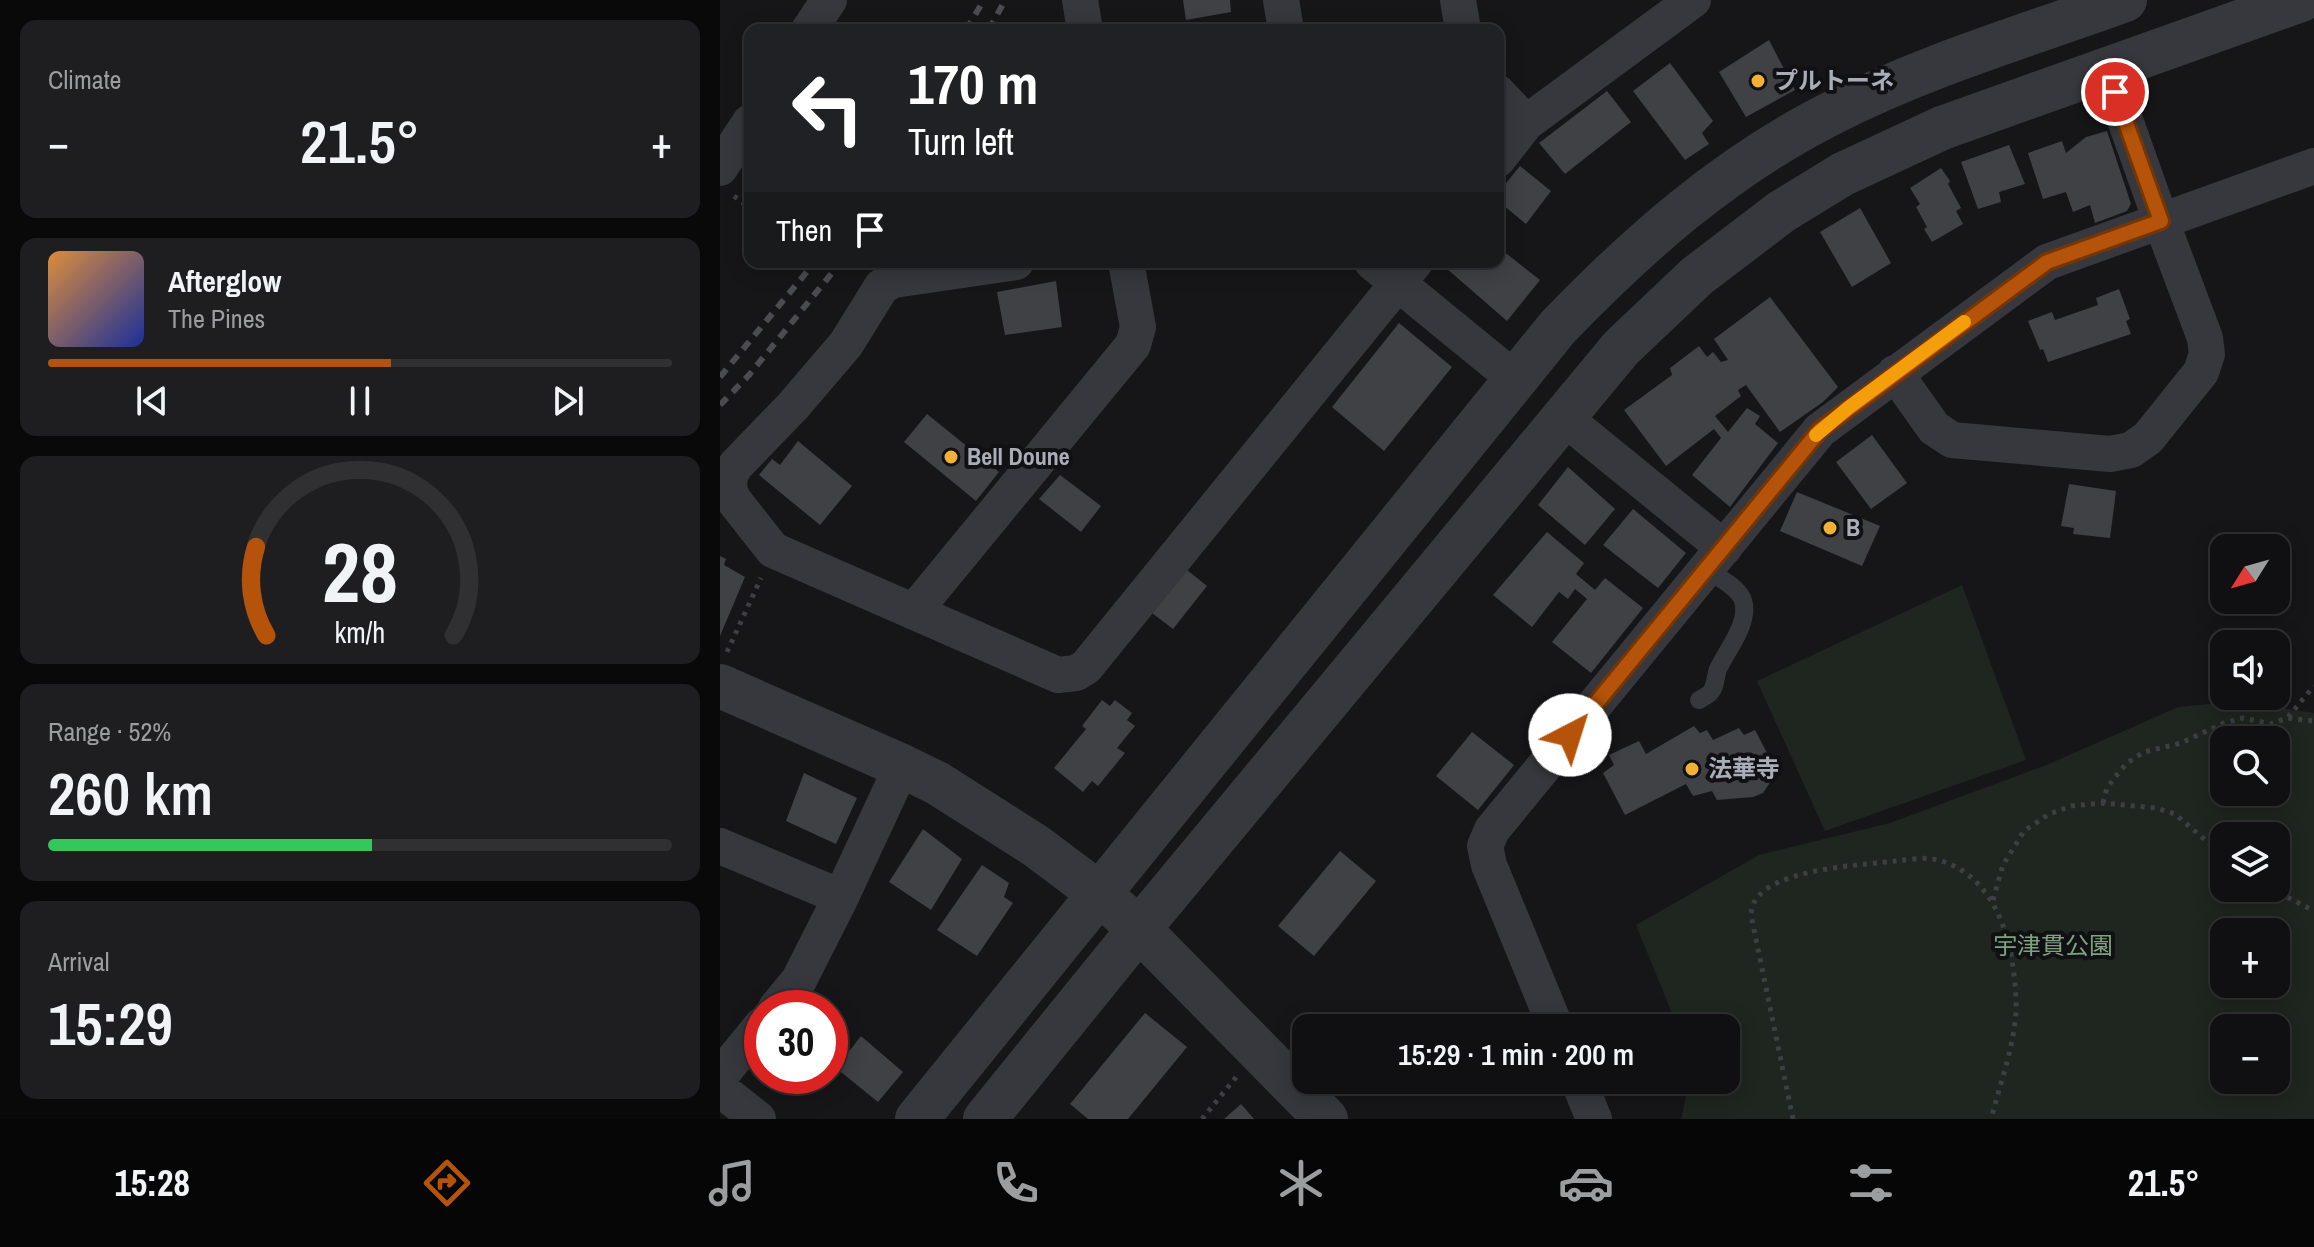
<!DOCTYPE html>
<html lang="en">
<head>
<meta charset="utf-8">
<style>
	:root { --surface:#101012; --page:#1e1e20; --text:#f1f3f6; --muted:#9c9d9f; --line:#303032; --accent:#b45309 }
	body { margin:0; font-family:"Archivo Narrow","Noto Sans JP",sans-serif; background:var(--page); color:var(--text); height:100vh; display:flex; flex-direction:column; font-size:30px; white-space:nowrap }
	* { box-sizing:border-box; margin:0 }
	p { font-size:26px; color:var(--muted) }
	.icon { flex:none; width:44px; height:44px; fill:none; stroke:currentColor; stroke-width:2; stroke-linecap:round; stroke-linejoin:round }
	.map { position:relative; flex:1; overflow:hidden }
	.sheet { display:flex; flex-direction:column; gap:20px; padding:20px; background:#09090a; width:720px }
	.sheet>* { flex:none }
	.banner { position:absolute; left:24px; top:24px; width:760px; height:244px; border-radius:16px; box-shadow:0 4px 20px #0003,0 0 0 2px var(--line); background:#202124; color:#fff; overflow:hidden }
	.needle { width:52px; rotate:233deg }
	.tools { position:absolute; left:1490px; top:534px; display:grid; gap:16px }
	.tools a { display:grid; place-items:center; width:80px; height:80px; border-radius:16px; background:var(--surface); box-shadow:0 4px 20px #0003,0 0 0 2px var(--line); font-size:40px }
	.speed { position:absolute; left:24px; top:990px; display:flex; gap:16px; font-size:40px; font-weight:700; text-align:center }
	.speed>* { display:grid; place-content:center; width:104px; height:104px; border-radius:50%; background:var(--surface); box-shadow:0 4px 20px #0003,0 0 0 2px var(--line); line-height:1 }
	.speed .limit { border:12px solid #d22; background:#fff; color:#111 }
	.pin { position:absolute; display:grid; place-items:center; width:68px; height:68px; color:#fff; margin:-34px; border:4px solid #fff; border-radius:50%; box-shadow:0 2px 8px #0007 }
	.me { position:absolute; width:88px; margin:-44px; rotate:40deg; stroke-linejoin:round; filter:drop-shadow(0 0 6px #0008) }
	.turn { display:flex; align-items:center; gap:28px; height:168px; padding:0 32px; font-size:36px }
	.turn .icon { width:104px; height:104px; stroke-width:2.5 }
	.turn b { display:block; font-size:56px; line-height:68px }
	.then { display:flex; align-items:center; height:76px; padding:0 32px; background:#0003; gap:16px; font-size:30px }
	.big { font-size:60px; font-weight:600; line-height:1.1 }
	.sheet .tile { flex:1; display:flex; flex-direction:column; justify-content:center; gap:12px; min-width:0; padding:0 28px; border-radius:16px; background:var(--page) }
	.sheet .dial { align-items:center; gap:0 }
	.dial svg { height:208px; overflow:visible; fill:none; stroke:var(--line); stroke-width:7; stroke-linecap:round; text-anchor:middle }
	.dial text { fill:var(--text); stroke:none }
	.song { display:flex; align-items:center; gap:24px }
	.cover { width:96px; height:96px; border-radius:12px; background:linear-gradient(135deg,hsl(30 70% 55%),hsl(230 70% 35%)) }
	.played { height:8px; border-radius:4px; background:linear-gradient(90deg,var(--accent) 55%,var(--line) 55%) }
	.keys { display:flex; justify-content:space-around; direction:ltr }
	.heat { display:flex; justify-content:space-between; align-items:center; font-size:44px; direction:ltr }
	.charge { height:12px; border-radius:6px; background:linear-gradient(90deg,#34c759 52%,var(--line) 0) }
	.trip { position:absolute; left:572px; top:1014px; width:448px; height:80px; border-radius:16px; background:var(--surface); box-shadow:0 4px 20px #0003,0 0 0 2px var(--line); font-weight:600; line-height:80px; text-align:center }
	.tabs { display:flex; height:128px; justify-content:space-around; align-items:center; background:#060607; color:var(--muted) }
	.tabs .icon { width:56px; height:56px }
	.tabs .active { color:var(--accent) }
	.tabs b { font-size:36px; color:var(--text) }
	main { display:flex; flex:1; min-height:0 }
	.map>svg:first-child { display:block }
	.green { fill:#1e261f; fill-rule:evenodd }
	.building { fill:#404145 }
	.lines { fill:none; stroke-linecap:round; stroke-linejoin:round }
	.path { stroke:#3d3f44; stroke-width:5; stroke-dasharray:4 6; stroke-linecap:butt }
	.service { stroke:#37383d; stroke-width:18 }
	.minor { stroke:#37383d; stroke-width:36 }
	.tertiary { stroke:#37383d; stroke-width:44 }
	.rail { stroke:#4a4c52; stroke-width:6; stroke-dasharray:10 8; stroke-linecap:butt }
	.route-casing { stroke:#753606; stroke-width:20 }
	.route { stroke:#b45309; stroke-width:14 }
	.slow { stroke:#f59e0b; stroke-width:14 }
	.poi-dot { fill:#f2b134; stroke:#111113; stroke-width:3 }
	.labels { text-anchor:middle; stroke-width:8; stroke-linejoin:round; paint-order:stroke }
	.poi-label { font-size:24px; font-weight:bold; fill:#a8adb8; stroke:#111113; text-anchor:start }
	.park-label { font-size:24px; fill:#7fa381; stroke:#111113 }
</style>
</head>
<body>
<main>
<section class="sheet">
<div class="tile"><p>Climate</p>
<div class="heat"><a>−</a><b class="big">21.5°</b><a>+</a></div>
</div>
<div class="tile">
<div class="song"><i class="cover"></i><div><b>Afterglow</b><p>The Pines</p></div></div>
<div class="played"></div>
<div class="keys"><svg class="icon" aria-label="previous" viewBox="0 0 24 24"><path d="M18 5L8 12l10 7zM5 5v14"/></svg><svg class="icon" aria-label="pause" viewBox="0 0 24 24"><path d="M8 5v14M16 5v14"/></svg><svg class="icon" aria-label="next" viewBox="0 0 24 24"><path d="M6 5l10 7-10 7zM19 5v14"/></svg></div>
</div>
<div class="tile dial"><svg viewBox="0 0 100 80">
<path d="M14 69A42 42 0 1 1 86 69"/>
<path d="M14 69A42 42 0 0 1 10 35" stroke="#b45309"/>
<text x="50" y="56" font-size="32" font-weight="700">28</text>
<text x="50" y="72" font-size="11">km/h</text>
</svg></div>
<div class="tile"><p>Range · 52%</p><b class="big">260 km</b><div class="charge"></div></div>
<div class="tile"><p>Arrival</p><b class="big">15:29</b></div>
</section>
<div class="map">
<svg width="1594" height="1119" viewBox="0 0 1594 1119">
	<rect width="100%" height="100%" fill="#161618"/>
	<!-- green -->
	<path class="green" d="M1242,585L1306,760L1105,831L1037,681Z
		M1519,701L1594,713V1119H961L970,1080H1006V1028H958L916,925L1039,855L1170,823L1329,764L1458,707ZM1504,740H1556V792H1504ZM1504,836H1556V888H1504ZM1504,932H1556V984H1504ZM1504,1028H1556V1080H1504Z"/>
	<!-- building -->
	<path class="building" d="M463,0H510L511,12L466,20Z
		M1049,40L1075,90L1026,117L999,72Z
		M950,63L993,121L982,133L989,144L965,160L913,91Z
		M887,91L911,122L845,174L819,143Z
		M1387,131L1411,204L1407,211L1375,223L1370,205L1353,212L1346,192L1323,199L1308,153L1342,141L1346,153L1366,137Z
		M1289,145L1305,184L1279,192L1281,202L1258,209L1241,162Z
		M800,166L831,191L806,224L778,201V193Z
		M1221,168L1230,181L1228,184L1241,208L1236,211L1243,224L1212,242L1204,229L1207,227L1196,207L1200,204L1190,188Z
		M1140,208L1171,263L1132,287L1100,232Z
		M778,247L820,280L787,321L726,268L731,262H778Z
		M336,281L342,327L285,335L277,292Z
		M1399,289L1410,319L1406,321L1411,334L1328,362L1323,349L1320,350L1308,321L1332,312L1335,320L1378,305L1376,298Z
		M1050,297L1118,387L1103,402L1060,432L1026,385L1018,390L1021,396L995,416L1008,432L1027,408L1040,416L1035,424L1058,443L1010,507L972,475L1001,438L994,429L946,466L904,410L952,375L950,368L979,346L987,357L993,352L1001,362L1008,360L994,339Z
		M679,323L732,367L664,451L612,407Z
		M207,414L279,472L256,501L184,442Z
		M1152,435L1187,483L1151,509L1116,462Z
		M78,441L132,486L100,525L39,475L52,459L60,465Z
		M848,467L895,509L865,545L818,505Z
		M340,475L381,506L361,532L319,499Z
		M1349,484L1396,491L1390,538L1353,534L1354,528L1341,526Z
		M1077,492L1160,526L1142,566L1060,531Z
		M913,509L966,553L938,588L883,545Z
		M827,532L864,563L856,574L875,590L885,578L923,608L871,673L832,642L867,599L855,589L848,599L839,592L812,627L773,595Z
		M0,556L6,559L4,565L25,577L0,636Z
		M467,570L487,586L453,629L432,613Z
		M382,700L390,706L395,700L412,713L407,720L415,726L397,748L405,753L378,786L372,781L363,792L334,768L366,729L362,726Z
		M974,726L980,733L987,730L993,740L1019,728L1024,735L1035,730L1057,772L1043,793L1033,797L997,800L992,791L973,796L966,784L905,815L883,773L894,765L889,755L919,741L926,754Z
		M752,732L794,765L758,810L716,776Z
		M84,773L137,798L116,844L66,821Z
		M203,829L242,859L211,910L169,882Z
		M620,851L656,881L594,956L558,926Z
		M262,865L289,883L284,897L293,903L257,956L217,930Z
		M425,1013L467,1047L408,1119H368L350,1104Z
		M141,1036L183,1072L158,1102L116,1068Z
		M521,1104L534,1119H504Z"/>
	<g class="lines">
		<!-- path -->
		<path class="path" d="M14,196L30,208
			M7,652L41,578
			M1568,717L1594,686
			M1383,803L1387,788L1395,777L1407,763L1424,752L1461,743L1504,723L1523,718L1551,724L1567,718L1594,721
			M1550,888L1594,911
			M1273,900L1283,865L1304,831L1329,814L1351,806L1383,803L1436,808L1455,814L1504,856
			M482,1119L517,1076
			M1073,1119L1031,915C1032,903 1036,897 1045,890C1075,868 1140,865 1176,861C1187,860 1201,857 1212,859C1218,859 1225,862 1230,864C1281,887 1294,949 1296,1000C1298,1035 1280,1084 1271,1119"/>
		<!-- service -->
		<path class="service" d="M979,700C982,698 987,696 990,693C996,687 995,677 998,669C1007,650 1032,620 1022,598C1016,586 998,577 987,570"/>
		<!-- minor -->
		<path class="minor" d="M360,0L365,30
			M561,0L566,30
			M738,0L743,30
			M89,30L109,0
			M778,93L806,123
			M778,159L806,123L973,0
			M0,168L30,122
			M296,262L174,280L162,286L126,344L73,406L16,465L10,475L9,486L12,498L53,550L338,675L356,673L366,667L695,262
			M652,262L795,379
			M1175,373L1214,428L1232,440L1390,454L1411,450L1428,438L1481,372L1487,354L1485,338L1441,221L1387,69
			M843,417L1004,548
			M195,610L413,345L418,327L406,262
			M0,846L121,897
			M56,1008L79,980L121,897L182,766
			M836,1028L769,865L765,846L772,830L1100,430L1327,262L1594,166
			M0,1076L42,1025
			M858,1080L874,1119
			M0,1089L38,1119"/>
		<!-- tertiary -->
		<path class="tertiary" d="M0,686L182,766L217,783L316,846L380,894L419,929L606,1119
			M197,1119L838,327C918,244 1005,167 1110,114C1203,66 1306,36 1405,0
			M265,1119L419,929L901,348L977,276L1061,212L1123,174L1222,128L1581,0"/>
		<!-- rail -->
		<path class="rail" d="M246,30L264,0
			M269,30L285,0
			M0,377L95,262
			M0,405L29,375L121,262"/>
	</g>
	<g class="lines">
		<defs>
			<path id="route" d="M850,735L1100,430L1327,262L1441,221L1395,92"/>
		</defs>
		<!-- route casing -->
		<use href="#route" class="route-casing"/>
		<!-- route -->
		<use href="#route" class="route"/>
		<!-- slow -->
		<path class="slow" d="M1096,435L1128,408L1244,322"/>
	</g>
	<!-- markers -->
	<g class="poi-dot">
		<circle cx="1038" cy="81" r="8"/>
		<circle cx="231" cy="457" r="8"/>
		<circle cx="1110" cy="528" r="8"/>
		<circle cx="972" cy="769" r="8"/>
	</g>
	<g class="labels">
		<!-- poi labels -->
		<g class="poi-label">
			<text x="1054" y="89">プルトーネ</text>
			<text x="247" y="465">Bell Doune</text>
			<text x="1126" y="536">B</text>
			<text x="988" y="777">法華寺</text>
		</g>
		<!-- park labels -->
		<g class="park-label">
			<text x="1333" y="954">宇津貫公園</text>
		</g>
	</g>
</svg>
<div class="tools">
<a><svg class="needle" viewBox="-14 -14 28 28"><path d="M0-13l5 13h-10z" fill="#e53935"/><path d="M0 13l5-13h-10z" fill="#9c9d9f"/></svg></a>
<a><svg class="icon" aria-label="sound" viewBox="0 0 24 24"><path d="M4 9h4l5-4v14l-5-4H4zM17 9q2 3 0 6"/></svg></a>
<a><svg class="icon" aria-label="search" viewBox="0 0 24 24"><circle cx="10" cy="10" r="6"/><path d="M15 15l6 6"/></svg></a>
<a><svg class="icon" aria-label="layers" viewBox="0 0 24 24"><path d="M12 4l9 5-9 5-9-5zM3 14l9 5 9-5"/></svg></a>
<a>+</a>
<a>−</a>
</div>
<div class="speed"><div class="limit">30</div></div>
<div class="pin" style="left:1395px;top:92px;background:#d93025"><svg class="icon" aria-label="arrive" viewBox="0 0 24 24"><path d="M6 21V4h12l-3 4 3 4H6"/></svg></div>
<svg class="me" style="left:850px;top:735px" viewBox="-20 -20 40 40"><circle r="19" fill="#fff"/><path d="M0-13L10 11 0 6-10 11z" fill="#b45309"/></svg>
<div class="trip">15:29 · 1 min · 200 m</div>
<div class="banner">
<div class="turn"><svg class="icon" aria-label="left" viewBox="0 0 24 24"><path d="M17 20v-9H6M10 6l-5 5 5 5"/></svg><div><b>170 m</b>Turn left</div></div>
<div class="then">Then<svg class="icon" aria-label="arrive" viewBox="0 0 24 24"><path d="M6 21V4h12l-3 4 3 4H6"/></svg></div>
</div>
</div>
</main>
<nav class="tabs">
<b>15:28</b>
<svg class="icon active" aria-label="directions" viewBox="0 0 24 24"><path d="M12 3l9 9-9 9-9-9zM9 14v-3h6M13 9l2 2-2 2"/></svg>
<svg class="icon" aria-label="music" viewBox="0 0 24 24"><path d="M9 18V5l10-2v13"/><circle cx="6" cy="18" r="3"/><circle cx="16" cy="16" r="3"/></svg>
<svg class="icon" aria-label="phone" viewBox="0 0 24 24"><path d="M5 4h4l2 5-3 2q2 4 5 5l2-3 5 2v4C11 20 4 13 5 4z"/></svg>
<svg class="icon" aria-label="climate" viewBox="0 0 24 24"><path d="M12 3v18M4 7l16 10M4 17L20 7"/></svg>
<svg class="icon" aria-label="car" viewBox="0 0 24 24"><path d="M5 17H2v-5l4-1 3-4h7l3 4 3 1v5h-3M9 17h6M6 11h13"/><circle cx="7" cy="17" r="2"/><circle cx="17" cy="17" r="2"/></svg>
<svg class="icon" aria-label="filters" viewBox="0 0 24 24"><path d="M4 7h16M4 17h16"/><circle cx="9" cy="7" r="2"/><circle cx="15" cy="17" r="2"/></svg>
<b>21.5°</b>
</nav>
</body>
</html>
